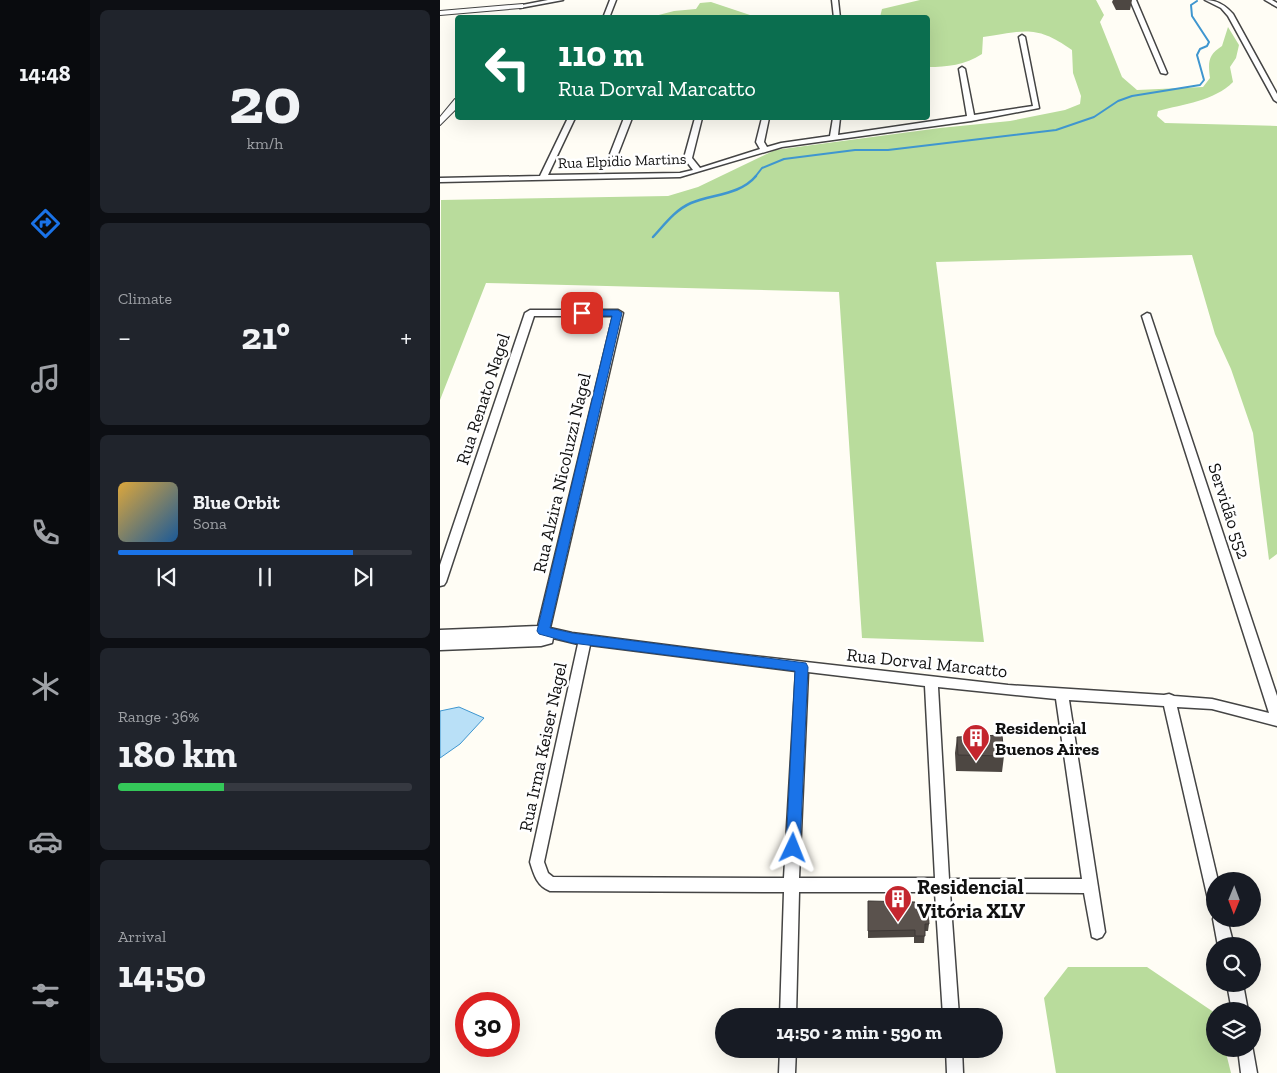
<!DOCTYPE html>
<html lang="en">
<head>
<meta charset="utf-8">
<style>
	:root { --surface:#171b24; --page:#20242c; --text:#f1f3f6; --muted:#9ea1a6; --line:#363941; --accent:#1a73e8 }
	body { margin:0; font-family:"Zilla Slab",serif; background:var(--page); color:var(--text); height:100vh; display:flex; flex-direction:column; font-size:19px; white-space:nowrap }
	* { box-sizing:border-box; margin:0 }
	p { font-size:16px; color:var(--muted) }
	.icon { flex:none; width:28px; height:28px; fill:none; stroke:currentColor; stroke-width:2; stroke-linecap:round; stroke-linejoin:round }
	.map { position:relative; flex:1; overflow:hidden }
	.drawer { display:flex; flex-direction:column; gap:10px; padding:10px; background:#0d0f14; width:350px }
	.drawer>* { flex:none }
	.guide { position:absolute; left:15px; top:15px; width:475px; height:105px; border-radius:5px; box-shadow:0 5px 20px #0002; background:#0b6e4f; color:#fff; overflow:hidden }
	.needle { width:32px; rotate:181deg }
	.controls { position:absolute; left:766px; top:872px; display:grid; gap:10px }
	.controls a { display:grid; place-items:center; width:55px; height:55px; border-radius:50%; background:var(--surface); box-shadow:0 5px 20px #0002; font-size:25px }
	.speed { position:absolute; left:15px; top:992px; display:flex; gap:10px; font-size:25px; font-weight:700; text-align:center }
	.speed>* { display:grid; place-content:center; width:65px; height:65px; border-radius:50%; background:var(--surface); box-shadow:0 5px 20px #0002; line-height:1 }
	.speed .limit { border:8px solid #d22; background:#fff; color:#111 }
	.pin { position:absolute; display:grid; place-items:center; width:42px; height:42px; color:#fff; margin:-21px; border-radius:10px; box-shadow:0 2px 8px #0006 }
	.me { position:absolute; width:55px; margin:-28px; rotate:2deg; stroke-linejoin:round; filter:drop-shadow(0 0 4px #0008) }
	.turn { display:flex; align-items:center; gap:18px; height:105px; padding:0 20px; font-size:22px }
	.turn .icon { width:65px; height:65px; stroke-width:2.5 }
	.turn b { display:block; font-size:35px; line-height:42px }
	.big { font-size:38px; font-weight:700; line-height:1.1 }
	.drawer .tile { flex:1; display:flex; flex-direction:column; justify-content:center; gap:8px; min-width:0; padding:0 18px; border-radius:8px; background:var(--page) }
	.drawer .dial { align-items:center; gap:0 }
	.dial b { font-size:65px; line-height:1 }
	.song { display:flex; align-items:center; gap:15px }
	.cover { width:60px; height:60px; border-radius:8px; background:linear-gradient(135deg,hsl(40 70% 55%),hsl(210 70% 35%)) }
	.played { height:5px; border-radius:2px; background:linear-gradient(90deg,var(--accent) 80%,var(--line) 80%) }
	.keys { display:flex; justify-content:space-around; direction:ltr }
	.heat { display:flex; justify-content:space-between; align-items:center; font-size:28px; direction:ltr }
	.charge { height:8px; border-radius:4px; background:linear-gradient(90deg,#34c759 36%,var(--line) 0) }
	.trip { position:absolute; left:275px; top:1008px; width:288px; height:50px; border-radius:25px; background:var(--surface); box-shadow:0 5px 20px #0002; font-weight:700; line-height:50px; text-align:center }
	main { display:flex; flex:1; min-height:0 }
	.tabs { display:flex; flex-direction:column; width:90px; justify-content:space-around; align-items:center; background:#090b0e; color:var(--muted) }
	.tabs .icon { width:35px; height:35px }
	.tabs .current { color:var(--accent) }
	.tabs b { font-size:22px; color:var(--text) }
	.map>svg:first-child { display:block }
	.forest { fill:#b9dc9c }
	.water { fill:#b9e0f7; stroke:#3f96cf }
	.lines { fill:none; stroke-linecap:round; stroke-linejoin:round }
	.stream-far1 { stroke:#3f96cf; stroke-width:2 }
	.stream { stroke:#3f96cf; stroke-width:2.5 }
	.minor-casing { stroke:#444; stroke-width:3 }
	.tertiary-casing { stroke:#444; stroke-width:2 }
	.minor { fill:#fff; fill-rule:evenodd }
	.tertiary { fill:#fff; fill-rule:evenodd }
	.wall { fill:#4d4742 }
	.building { fill:#5a524d; stroke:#3f3936 }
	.route { fill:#1a73e8; stroke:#114b97 }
	.labels { text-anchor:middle; stroke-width:5; stroke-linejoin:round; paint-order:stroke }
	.far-street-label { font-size:15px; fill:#111; stroke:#fff }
	.street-label { font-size:18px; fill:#111; stroke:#fff }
	.poi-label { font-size:18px; font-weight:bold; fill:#111; stroke:#fff; text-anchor:start }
	.near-poi-label { font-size:21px; font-weight:bold; fill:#111; stroke:#fff; text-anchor:start }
</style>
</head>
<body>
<main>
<nav class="tabs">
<b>14:48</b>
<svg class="icon current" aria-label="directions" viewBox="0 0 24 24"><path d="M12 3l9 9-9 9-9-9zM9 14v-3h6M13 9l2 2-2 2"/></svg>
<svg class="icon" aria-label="music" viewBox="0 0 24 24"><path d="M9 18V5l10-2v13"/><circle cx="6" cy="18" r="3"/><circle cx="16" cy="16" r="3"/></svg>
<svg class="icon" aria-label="phone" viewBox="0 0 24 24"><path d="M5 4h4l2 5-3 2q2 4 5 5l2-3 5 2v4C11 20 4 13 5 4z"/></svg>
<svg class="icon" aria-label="climate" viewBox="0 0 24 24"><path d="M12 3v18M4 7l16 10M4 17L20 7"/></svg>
<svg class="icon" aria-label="car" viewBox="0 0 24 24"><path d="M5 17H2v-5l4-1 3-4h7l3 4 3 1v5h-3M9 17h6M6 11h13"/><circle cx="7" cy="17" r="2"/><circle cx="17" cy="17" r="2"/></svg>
<svg class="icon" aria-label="filters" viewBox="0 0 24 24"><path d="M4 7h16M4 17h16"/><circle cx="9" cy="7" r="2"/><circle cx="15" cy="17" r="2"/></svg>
</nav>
<section class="drawer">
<div class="tile dial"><b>20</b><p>km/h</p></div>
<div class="tile"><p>Climate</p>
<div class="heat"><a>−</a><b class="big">21°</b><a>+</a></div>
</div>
<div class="tile">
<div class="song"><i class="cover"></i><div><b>Blue Orbit</b><p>Sona</p></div></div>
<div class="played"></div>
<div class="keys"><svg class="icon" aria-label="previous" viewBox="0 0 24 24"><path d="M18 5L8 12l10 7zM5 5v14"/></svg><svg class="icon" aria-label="pause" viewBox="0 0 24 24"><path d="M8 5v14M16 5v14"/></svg><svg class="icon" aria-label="next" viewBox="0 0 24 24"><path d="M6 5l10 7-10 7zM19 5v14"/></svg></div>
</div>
<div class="tile"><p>Range · 36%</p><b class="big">180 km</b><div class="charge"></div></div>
<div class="tile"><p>Arrival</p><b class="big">14:50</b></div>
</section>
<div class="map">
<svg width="837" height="1073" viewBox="0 0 837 1073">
	<rect width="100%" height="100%" fill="#fffdf5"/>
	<!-- forest -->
	<path class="forest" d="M480,0H656L664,15L660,22L682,77L697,90L763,87L770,78C768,62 768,55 782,46L788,27L799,45L796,58L790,67L793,82C774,101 744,104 718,111L717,116L725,123L837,126V554L829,560L813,433L791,369L775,334L752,255L496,262L544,642L422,638L399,292L46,283L0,400L1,200L228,196L258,187L335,150L500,128L570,121L625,110L640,104L641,96L633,73L632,50C596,24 584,31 543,37L542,54C525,65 507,67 488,67V18L440,17L442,9Z
		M271,2L316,17H211L234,11L256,9L260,3Z
		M628,967H707L775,1013V1049H785L791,1073H616L604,998Z"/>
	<!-- water -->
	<path class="water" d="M19,707L44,718L20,744L0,758V711Z"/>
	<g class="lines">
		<!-- stream-far1 -->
		<path class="stream-far1" d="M315,177L322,168L344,159L415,150H448L616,130L654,117L678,101L692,96L760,85L764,80L757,55L760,49L767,46L769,42L752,16L751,5L757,1"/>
		<!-- stream -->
		<path class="stream" d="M213,237C225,224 235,210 251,203C273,194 300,195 316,176"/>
		<defs>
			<path id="minor" d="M108,0H123L80,8L77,6Z
				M170,0H176L169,18H163Z
				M392,0H398L400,18H394Z
				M690,0H696L727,73L726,74L721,73Z
				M765,0C777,0 785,5 793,14L837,94V102L834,100L788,16L781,8Z
				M825,0H832L837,3V7Z
				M582,35L585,37L599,108L531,121L342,147L240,177L0,182V178L100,176L128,118H135L108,175L240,173L253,170L244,158L255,118H262L252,158L260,168L320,149L316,142L322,118H329L324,142L327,147L341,143L390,136L393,118H400L398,135L527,116L519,69L522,67L525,69L534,115L593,106L579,37Z
				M184,118H192L178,154L171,156L170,154Z
				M90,310H178L183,313L110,628L132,633L295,654L568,685L724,695L729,694L734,696L772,699L829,713L702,316L707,313L710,314L837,696V726L772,709L737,707L778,881H775V906L770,904L768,899L724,706L629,700L665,932L662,937L657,939L652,937L644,893L510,892L519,1016H503L495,892H359L356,1016H340L344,892L110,891C97,886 94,875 90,862L138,644L113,638L112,643L101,646L0,650V640L34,639L0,640V630L98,626L173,316H94L6,582L4,585L0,586V565L85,313ZM150,645L356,671L344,878L113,877L108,873L104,862ZM368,672L485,686L495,878H359ZM498,687L616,699L642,879H509Z
				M775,914V919H787L794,946H778L773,919Z
				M787,984H803L808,1011H792Z
				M812,1045L817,1073H801L798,1049H812Z
				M340,1049H356L355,1073H339Z
				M506,1049H522L523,1073H507Z"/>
			<path id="tertiary" d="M83,4V8H80L0,15V11Z
				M15,99H18V107L0,125V117Z"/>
		</defs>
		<!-- minor casing -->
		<use href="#minor" class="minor-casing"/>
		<!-- tertiary casing -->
		<use href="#tertiary" class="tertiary-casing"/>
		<!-- minor -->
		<use href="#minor" class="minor"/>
		<!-- tertiary -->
		<use href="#tertiary" class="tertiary"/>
	</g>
	<!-- wall -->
	<path class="wall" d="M673,0H692L690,10H676L672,2Z
		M517,737L564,756L562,772L516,771L515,753Z
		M428,901L476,907L489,924L488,931H485L484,943H474V937L428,938Z"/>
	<!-- building -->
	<path class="building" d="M562,735L564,756L518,755L517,737Z
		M428,901L475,902L476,907H488L489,924H485V936H475V930L428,931Z"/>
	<!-- route -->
	<path class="route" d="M178,310L182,313L110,628L132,633L366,663L368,667L360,848L358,853L353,855L348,853L346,848L355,671L132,643L99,634L97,631L172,316H142L138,313L142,310Z"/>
	<!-- icons -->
	<defs>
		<symbol id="building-pin" viewBox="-11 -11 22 30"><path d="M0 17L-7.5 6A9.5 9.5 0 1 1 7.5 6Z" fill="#c4262e" stroke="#fff"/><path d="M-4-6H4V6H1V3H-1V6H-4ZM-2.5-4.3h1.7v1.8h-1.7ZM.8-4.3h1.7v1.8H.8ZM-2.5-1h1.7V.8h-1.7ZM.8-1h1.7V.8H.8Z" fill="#fff"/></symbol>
	</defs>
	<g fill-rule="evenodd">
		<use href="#building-pin" x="520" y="722" width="32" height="43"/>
		<use href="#building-pin" x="442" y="883" width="32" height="43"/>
	</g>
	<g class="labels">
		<!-- far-street labels -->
		<g class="far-street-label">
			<text transform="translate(182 161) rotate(-2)" y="5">Rua Elpidio Martins</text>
		</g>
		<!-- street labels -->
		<g class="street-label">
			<text transform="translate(43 399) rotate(-72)" y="6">Rua Renato Nagel</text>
			<text transform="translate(122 473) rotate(-77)" y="6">Rua Alzira Nicoluzzi Nagel</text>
			<text transform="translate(789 511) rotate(72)" y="6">Servidão 552</text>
			<text transform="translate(487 663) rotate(6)" y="6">Rua Dorval Marcatto</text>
			<text transform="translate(103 747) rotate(-78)" y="6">Rua Irma Keiser Nagel</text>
		</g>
		<!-- poi labels -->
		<g class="poi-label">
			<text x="555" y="734">Residencial<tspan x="555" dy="21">Buenos Aires</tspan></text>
		</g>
		<!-- near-poi labels -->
		<g class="near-poi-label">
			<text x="477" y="894">Residencial<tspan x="477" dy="24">Vitória XLV</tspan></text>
		</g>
	</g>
</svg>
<div class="controls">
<a><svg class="needle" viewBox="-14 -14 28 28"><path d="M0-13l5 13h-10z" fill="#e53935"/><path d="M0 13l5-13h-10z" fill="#9ea1a6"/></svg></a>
<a><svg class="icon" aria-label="search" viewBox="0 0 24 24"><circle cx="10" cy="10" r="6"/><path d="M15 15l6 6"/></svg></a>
<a><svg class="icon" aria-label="layers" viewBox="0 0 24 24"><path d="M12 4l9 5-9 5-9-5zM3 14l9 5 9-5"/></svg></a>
</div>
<div class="speed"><div class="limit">30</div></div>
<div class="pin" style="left:142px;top:313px;background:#d93025"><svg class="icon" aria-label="arrive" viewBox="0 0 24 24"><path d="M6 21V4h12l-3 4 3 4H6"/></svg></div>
<svg class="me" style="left:353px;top:848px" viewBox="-20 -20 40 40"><path d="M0-17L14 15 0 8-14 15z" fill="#1a73e8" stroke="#fff" stroke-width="4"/></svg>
<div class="trip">14:50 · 2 min · 590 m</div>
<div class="guide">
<div class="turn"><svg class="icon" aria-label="left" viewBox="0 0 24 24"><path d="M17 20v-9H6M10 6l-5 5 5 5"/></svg><div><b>110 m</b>Rua Dorval Marcatto</div></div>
</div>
</div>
</main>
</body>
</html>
